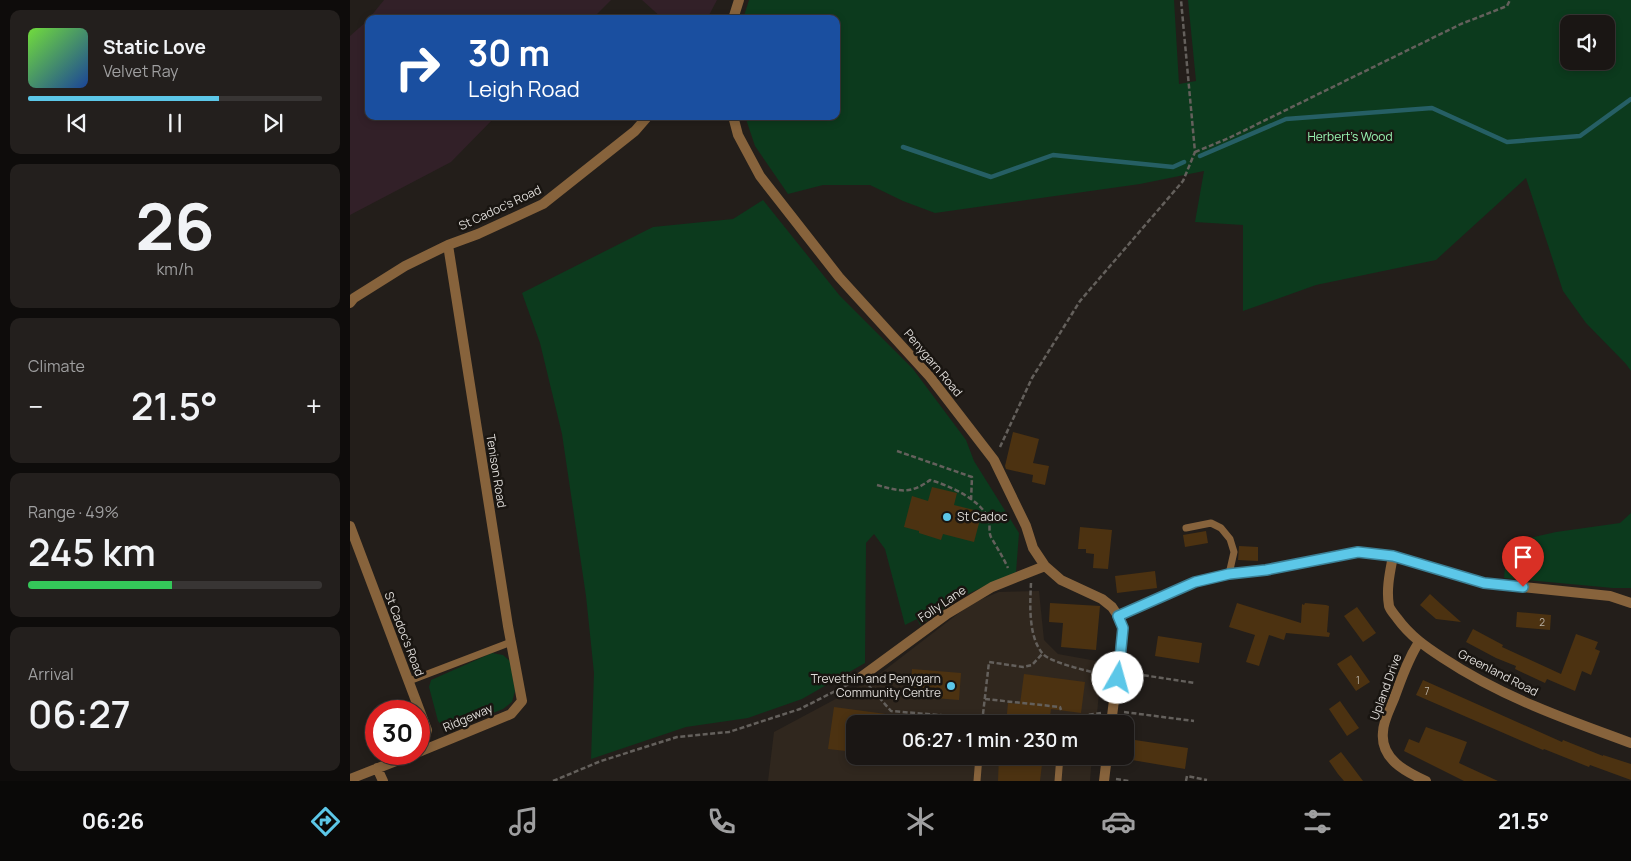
<!DOCTYPE html>
<html lang="en">
<head>
<meta charset="utf-8">
<style>
	:root { --surface:#1a1614; --page:#231f1d; --text:#f1f3f6; --muted:#9f9fa0; --line:#383534; --accent:#5cc7e8 }
	body { margin:0; font-family:Manrope,sans-serif; background:var(--page); color:var(--text); height:100vh; display:flex; flex-direction:column; font-size:19px; white-space:nowrap }
	* { box-sizing:border-box; margin:0 }
	p { font-size:16px; color:var(--muted) }
	.icon { flex:none; width:28px; height:28px; fill:none; stroke:currentColor; stroke-width:2; stroke-linecap:round; stroke-linejoin:round }
	.map { position:relative; flex:1; overflow:hidden }
	.sheet { display:flex; flex-direction:column; gap:10px; padding:10px; background:#0e0c0b; width:350px }
	.sheet>* { flex:none }
	.top-card { position:absolute; left:15px; top:15px; width:475px; height:105px; border-radius:10px; box-shadow:0 2px 8px #0003,0 0 0 1px var(--line); background:#1a4fa0; color:#fff; overflow:hidden }
	.controls { position:absolute; left:1210px; top:15px; display:grid; gap:10px }
	.controls a { display:grid; place-items:center; width:55px; height:55px; border-radius:10px; background:var(--surface); box-shadow:0 2px 8px #0003,0 0 0 1px var(--line); font-size:25px }
	.speed { position:absolute; left:15px; top:700px; display:flex; gap:10px; font-size:25px; font-weight:700; text-align:center }
	.speed>* { display:grid; place-content:center; width:65px; height:65px; border-radius:50%; background:var(--surface); box-shadow:0 2px 8px #0003,0 0 0 1px var(--line); line-height:1 }
	.speed .limit { border:8px solid #d22; background:#fff; color:#111 }
	.pin { position:absolute; display:grid; place-items:center; width:42px; height:42px; color:#fff; margin:-51px -21px; border-radius:50% 50% 50% 0; rotate:-45deg; box-shadow:0 0 5px #0007 }
	.pin .icon { rotate:45deg }
	.me { position:absolute; width:55px; margin:-28px; rotate:7deg; stroke-linejoin:round; filter:drop-shadow(0 0 4px #0008) }
	.turn { display:flex; align-items:center; gap:18px; height:105px; padding:0 20px; font-size:22px }
	.turn .icon { width:65px; height:65px; stroke-width:2.5 }
	.turn b { display:block; font-size:35px; line-height:42px }
	.big { font-size:38px; font-weight:600; line-height:1.1 }
	.sheet .widget { flex:1; display:flex; flex-direction:column; justify-content:center; gap:8px; min-width:0; padding:0 18px; border-radius:10px; background:var(--page) }
	.sheet .dial { align-items:center; gap:0 }
	.dial b { font-size:65px; line-height:1 }
	.song { display:flex; align-items:center; gap:15px }
	.cover { width:60px; height:60px; border-radius:8px; background:linear-gradient(135deg,hsl(100 70% 55%),hsl(220 70% 35%)) }
	.played { height:5px; border-radius:2px; background:linear-gradient(90deg,var(--accent) 65%,var(--line) 65%) }
	.keys { display:flex; justify-content:space-around; direction:ltr }
	.heat { display:flex; justify-content:space-between; align-items:center; font-size:28px; direction:ltr }
	.charge { height:8px; border-radius:4px; background:linear-gradient(90deg,#34c759 49%,var(--line) 0) }
	.trip { position:absolute; left:496px; top:715px; width:288px; height:50px; border-radius:10px; background:var(--surface); box-shadow:0 2px 8px #0003,0 0 0 1px var(--line); font-weight:600; line-height:50px; text-align:center }
	.tab-bar { display:flex; height:80px; justify-content:space-around; align-items:center; background:#0a0908; color:var(--muted) }
	.tab-bar .icon { width:35px; height:35px }
	.tab-bar .current { color:var(--accent) }
	.tab-bar b { font-size:22px; color:var(--text) }
	main { display:flex; flex:1; min-height:0 }
	.map>svg:first-child { display:block }
	.built { fill:#30271e }
	.education { fill:#322028 }
	.green { fill:#0c3a1d; fill-rule:evenodd }
	.lines { fill:none; stroke-linecap:round; stroke-linejoin:round }
	.stream { stroke:#265f65; stroke-width:4.5 }
	.building { fill:#4c3211 }
	.path { stroke:#64605c; stroke-width:2.5; stroke-dasharray:5 2.5; stroke-linecap:butt }
	.lane { stroke:#87633c; stroke-width:7 }
	.street { stroke:#87633c; stroke-width:10 }
	.route-casing { stroke:#3c8197; stroke-width:12 }
	.route { stroke:#5cc7e8; stroke-width:9 }
	.poi-dot { fill:#5cc7e8; stroke:#191511; stroke-width:2 }
	.labels { text-anchor:middle; stroke-width:5; stroke-linejoin:round; paint-order:stroke }
	.number-label { font-size:10px; fill:#bab2a7 }
	.park-label { font-size:12px; fill:#9af7b4; stroke:#191511 }
	.street-label { font-size:12px; fill:#dfdcd9; stroke:#191511 }
	.poi-label { font-size:12px; fill:#dfdcd9; stroke:#191511; text-anchor:start }
</style>
</head>
<body>
<main>
<section class="sheet">
<div class="widget">
<div class="song"><i class="cover"></i><div><b>Static Love</b><p>Velvet Ray</p></div></div>
<div class="played"></div>
<div class="keys"><svg class="icon" aria-label="previous" viewBox="0 0 24 24"><path d="M18 5L8 12l10 7zM5 5v14"/></svg><svg class="icon" aria-label="pause" viewBox="0 0 24 24"><path d="M8 5v14M16 5v14"/></svg><svg class="icon" aria-label="next" viewBox="0 0 24 24"><path d="M6 5l10 7-10 7zM19 5v14"/></svg></div>
</div>
<div class="widget dial"><b>26</b><p>km/h</p></div>
<div class="widget"><p>Climate</p>
<div class="heat"><a>−</a><b class="big">21.5°</b><a>+</a></div>
</div>
<div class="widget"><p>Range · 49%</p><b class="big">245 km</b><div class="charge"></div></div>
<div class="widget"><p>Arrival</p><b class="big">06:27</b></div>
</section>
<div class="map">
<svg width="1281" height="781" viewBox="0 0 1281 781">
	<rect width="100%" height="100%" fill="#231e1a"/>
	<!-- built -->
	<path class="built" d="M689,591L694,640L708,654L752,662L746,724H505V756H742L740,781H418L424,732L523,679L622,603L649,592Z"/>
	<!-- education -->
	<path class="education" d="M34,0H261L242,19H19V116H146L101,162L0,215V36L17,21Z
		M292,0H367L357,19H313Z"/>
	<!-- green -->
	<path class="green" d="M399,0H824L829,84L846,81L838,0H1281V371L1276,364L1236,323L1213,291L1176,178L1086,260L966,285L893,311V225L845,222L854,171L790,184L585,213L553,201L520,185H473L438,194L405,146L395,116H486V19H393ZM1219,24H1256V61H1219Z
		M413,200L490,296L563,369L616,440L624,461L669,533L666,572L609,598L570,625L567,619L555,625L535,549L524,534L516,543L515,663L452,699L398,718L336,727L241,759L244,673L236,596L212,434L190,343L172,293L303,227L383,219Z
		M1281,513V588H1263L1154,578L1157,543L1206,532L1270,523Z
		M142,653L153,655L160,661L165,691L162,702L153,709L103,729L94,728L88,721L79,687L81,680Z"/>
	<g class="lines">
		<!-- stream -->
		<path class="stream" d="M553,147L641,177L703,155L823,167L834,162
			M850,156L936,119L1082,108L1157,142L1230,136L1281,99"/>
	</g>
	<!-- building -->
	<path class="building" d="M663,432L689,439L683,463L699,466L695,485L682,482L683,475L656,469L655,466Z
		M582,487L607,493L604,505L632,512L624,542L593,534L591,540L569,533V531L554,527L562,496L578,501Z
		M730,527L762,530L758,569L743,568L744,554L736,553V549H728Z
		M856,531L858,543L835,547L833,535Z
		M889,546L908,547V561L888,560Z
		M805,571L807,588L767,593L765,576Z
		M1080,594L1093,606L1111,622L1086,619L1070,605Z
		M700,603L750,606L746,650L711,647L713,623L699,622Z
		M887,603L951,623L952,604L954,605L955,603L976,605L979,606L977,632L980,633L979,637L936,633L934,640L919,635L909,666L896,662L905,635L879,627Z
		M1007,607L1026,633L1013,642L994,616Z
		M1167,612L1201,615L1200,630L1166,627Z
		M1123,629L1153,645L1152,647L1211,674L1226,634L1248,642L1245,649L1250,651L1241,675L1232,671L1225,691L1197,679L1195,683L1165,669L1166,666L1146,658L1116,642Z
		M808,636L852,643L849,663L805,656Z
		M1001,655L1020,682L1006,691L987,664Z
		M562,669L611,673L609,700L560,696Z
		M674,674L735,682L731,713L701,709L699,724H656L658,703L670,704Z
		M1073,680L1212,742L1213,740L1253,756V755L1281,764V780L1240,765L1239,767L1194,749L1193,750L1066,695Z
		M990,701L1009,728L997,736L979,709Z
		M484,707L558,717V724H505V752L478,749Z
		M1076,727L1117,742L1109,763L1148,781H1114L1054,751L1059,739L1069,743Z
		M785,740L838,748L835,769L782,760Z
		M991,752L1001,765L1013,781H994L988,774L979,761Z
		M649,756H693L690,781H648Z"/>
	<g class="lines">
		<!-- path -->
		<path class="path" d="M845,152L879,138L1111,24L1157,6L1160,0
			M650,447L682,378L730,301L833,181L845,152L831,0
			M547,451L622,477L621,501
			M527,485C549,491 560,495 580,480C598,485 630,499 638,518C641,524 638,531 641,537C647,548 653,557 658,568
			M681,583C680,604 678,637 693,654C701,663 742,672 755,675
			M779,673L845,683
			M519,686L541,711L625,718
			M635,699L710,707L711,710
			M774,712L844,721
			M633,714L639,662L673,667L682,665L693,653
			M724,717L751,713
			M766,779L779,781
			M203,781L251,761L327,737L379,732L450,709L501,683
			M836,781L837,776L857,780"/>
		<!-- lane -->
		<path class="lane" d="M836,528L861,523L871,528L880,539L884,552L879,574
			M59,681L161,642
			M632,724V723
			M713,724L714,719
			M627,781L629,756
			M708,781L710,756"/>
		<!-- street -->
		<path class="street" d="M383,19L389,0
			M383,116L388,135L410,176L489,277L580,377L644,460L676,526L683,548L695,566L711,580L752,599L762,607L768,616L773,629L761,724
			M0,303L4,298L55,266L98,245L128,234L193,204L285,131L298,116
			M0,526L77,730L71,751
			M1043,556C1040,572 1036,589 1039,606C1040,610 1045,615 1047,618C1060,636 1076,647 1093,658C1150,696 1217,720 1281,743
			M768,616L845,582L879,574L916,570L1008,552L1043,556L1134,583L1260,596L1281,603
			M1069,642C1058,659 1052,677 1045,696C1041,707 1033,721 1033,732C1030,759 1056,772 1076,781
			M511,677L597,614L642,587L695,566
			M69,752L161,714L172,701L158,626L98,245
			M27,768L33,781
			M0,779L64,754
			M754,781L757,756"/>
	</g>
	<g class="lines">
		<defs>
			<path id="route" d="M768,678L773,628L768,616L845,582L879,574L916,570L1008,552L1043,556L1134,583L1173,587"/>
		</defs>
		<!-- route casing -->
		<use href="#route" class="route-casing"/>
		<!-- route -->
		<use href="#route" class="route"/>
	</g>
	<!-- markers -->
	<g class="poi-dot">
		<circle cx="597" cy="517" r="5"/>
		<circle cx="601" cy="686" r="5"/>
	</g>
	<g class="labels">
		<!-- number labels -->
		<g class="number-label">
			<text x="1192" y="626">2</text>
			<text x="1008" y="684">1</text>
			<text x="1077" y="695">7</text>
		</g>
		<!-- park labels -->
		<g class="park-label">
			<text x="1000" y="141">Herbert's Wood</text>
		</g>
		<!-- street labels -->
		<g class="street-label">
			<text transform="translate(150 208) rotate(-25)" y="4">St Cadoc's Road</text>
			<text transform="translate(583 363) rotate(50)" y="4">Penygarn Road</text>
			<text transform="translate(146 471) rotate(81)" y="4">Tenison Road</text>
			<text transform="translate(592 604) rotate(-34)" y="4">Folly Lane</text>
			<text transform="translate(54 634) rotate(69)" y="4">St Cadoc's Road</text>
			<text transform="translate(1148 673) rotate(27)" y="4">Greenland Road</text>
			<text transform="translate(1036 687) rotate(-70)" y="4">Upland Drive</text>
			<text transform="translate(118 718) rotate(-23)" y="4">Ridgeway</text>
		</g>
		<!-- poi labels -->
		<g class="poi-label">
			<text x="607" y="521">St Cadoc</text>
			<text x="591" y="683" text-anchor="end">Trevethin and Penygarn<tspan x="591" dy="14">Community Centre</tspan></text>
		</g>
	</g>
</svg>
<div class="controls">
<a><svg class="icon" aria-label="sound" viewBox="0 0 24 24"><path d="M4 9h4l5-4v14l-5-4H4zM17 9q2 3 0 6"/></svg></a>
</div>
<div class="speed"><div class="limit">30</div></div>
<div class="pin" style="left:1173px;top:587px;background:#d93025"><svg class="icon" aria-label="arrive" viewBox="0 0 24 24"><path d="M6 21V4h12l-3 4 3 4H6"/></svg></div>
<svg class="me" style="left:768px;top:678px" viewBox="-20 -20 40 40"><circle r="19" fill="#fff"/><path d="M0-13L10 11 0 6-10 11z" fill="#5cc7e8"/></svg>
<div class="trip">06:27 · 1 min · 230 m</div>
<div class="top-card">
<div class="turn"><svg class="icon" aria-label="right" viewBox="0 0 24 24"><path d="M7 20v-9h11M14 6l5 5-5 5"/></svg><div><b>30 m</b>Leigh Road</div></div>
</div>
</div>
</main>
<nav class="tab-bar">
<b>06:26</b>
<svg class="icon current" aria-label="directions" viewBox="0 0 24 24"><path d="M12 3l9 9-9 9-9-9zM9 14v-3h6M13 9l2 2-2 2"/></svg>
<svg class="icon" aria-label="music" viewBox="0 0 24 24"><path d="M9 18V5l10-2v13"/><circle cx="6" cy="18" r="3"/><circle cx="16" cy="16" r="3"/></svg>
<svg class="icon" aria-label="phone" viewBox="0 0 24 24"><path d="M5 4h4l2 5-3 2q2 4 5 5l2-3 5 2v4C11 20 4 13 5 4z"/></svg>
<svg class="icon" aria-label="climate" viewBox="0 0 24 24"><path d="M12 3v18M4 7l16 10M4 17L20 7"/></svg>
<svg class="icon" aria-label="car" viewBox="0 0 24 24"><path d="M5 17H2v-5l4-1 3-4h7l3 4 3 1v5h-3M9 17h6M6 11h13"/><circle cx="7" cy="17" r="2"/><circle cx="17" cy="17" r="2"/></svg>
<svg class="icon" aria-label="filters" viewBox="0 0 24 24"><path d="M4 7h16M4 17h16"/><circle cx="9" cy="7" r="2"/><circle cx="15" cy="17" r="2"/></svg>
<b>21.5°</b>
</nav>
</body>
</html>
